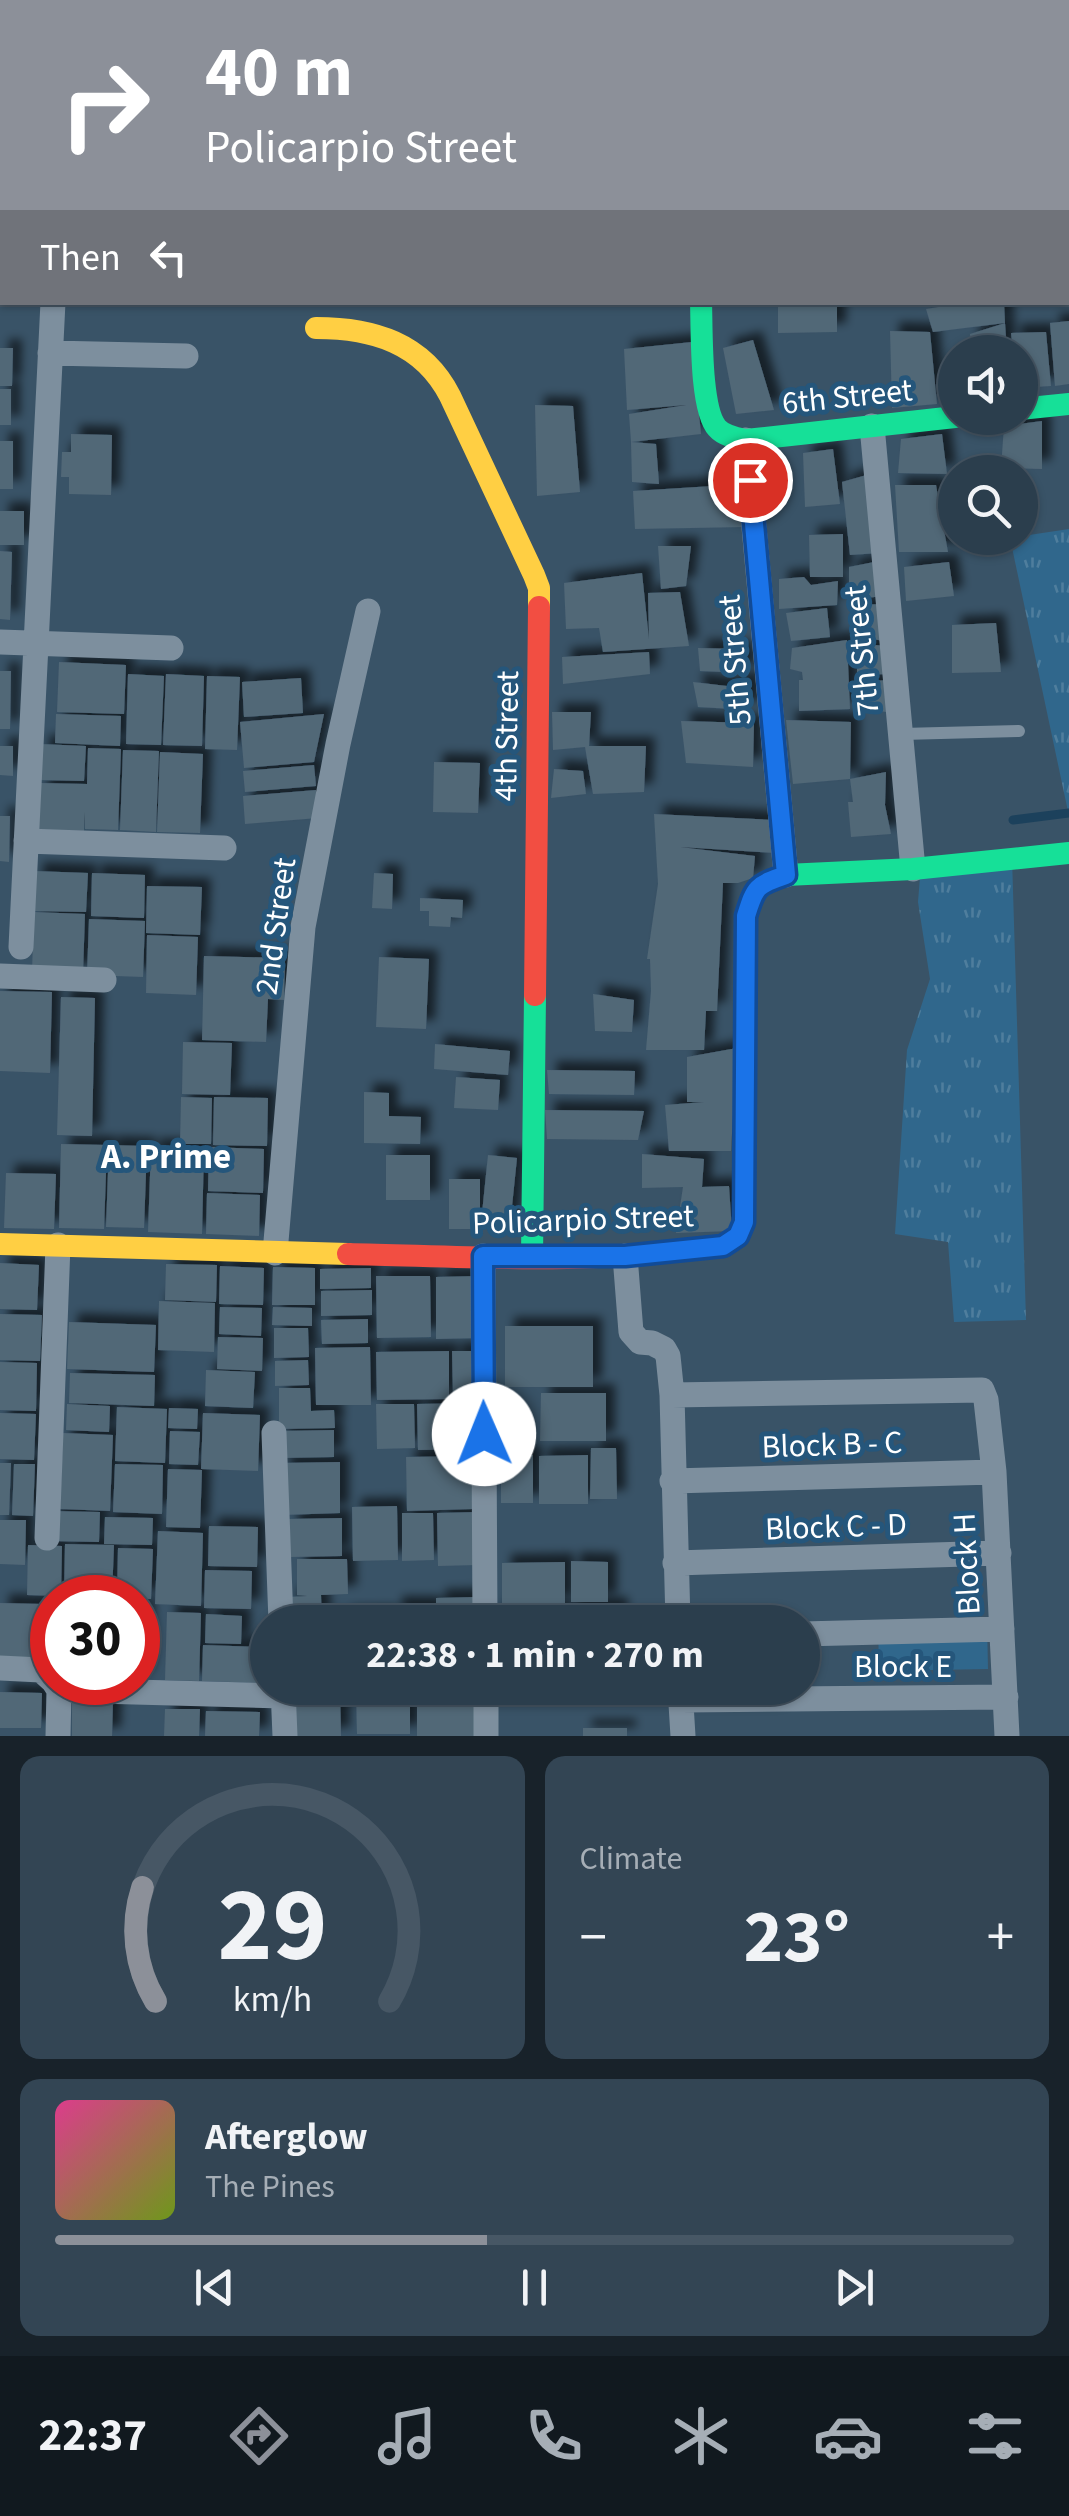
<!DOCTYPE html>
<html lang="en">
<head>
<meta charset="utf-8">
<style>
	:root { --surface:#2b3e4d; --page:#334554; --text:#f1f3f6; --muted:#a6aeb6; --line:#475765; --accent:#8c9099 }
	body { margin:0; font-family:"Source Sans 3",sans-serif; background:var(--page); color:var(--text); height:100vh; display:flex; flex-direction:column; font-size:38px; white-space:nowrap }
	* { box-sizing:border-box; margin:0 }
	p { font-size:32px; color:var(--muted) }
	.icon { flex:none; width:55px; height:55px; fill:none; stroke:currentColor; stroke-width:2; stroke-linecap:round; stroke-linejoin:round }
	.map { position:relative; height:1736px; overflow:hidden }
	.details { display:flex; flex-direction:column; gap:20px; padding:20px; background:#18222a; flex:1 }
	.details>* { flex:none }
	.hud { position:absolute; left:0px; top:0px; width:1070px; height:305px; box-shadow:0 2px 8px #0004,0 0 0 2px var(--line); background:#8c9099; color:#fff; overflow:hidden }
	.fabs { position:absolute; left:938px; top:335px; display:grid; gap:20px }
	.fabs a { display:grid; place-items:center; width:100px; height:100px; border-radius:50%; background:var(--surface); box-shadow:0 2px 8px #0004,0 0 0 2px var(--line); font-size:50px }
	.speed { position:absolute; left:30px; top:1575px; display:flex; gap:20px; font-size:50px; font-weight:700; text-align:center }
	.speed>* { display:grid; place-content:center; width:130px; height:130px; border-radius:50%; background:var(--surface); box-shadow:0 2px 8px #0004,0 0 0 2px var(--line); line-height:1 }
	.speed .limit { border:15px solid #d22; background:#fff; color:#111 }
	.pin { position:absolute; display:grid; place-items:center; width:85px; height:85px; color:#fff; margin:-42px; border:5px solid #fff; border-radius:50%; box-shadow:0 2px 10px #0007 }
	.me { position:absolute; width:110px; margin:-55px; rotate:359deg; stroke-linejoin:round; filter:drop-shadow(0 0 8px #0008) }
	.turn { display:flex; align-items:center; gap:35px; height:210px; padding:0 40px; font-size:45px }
	.turn .icon { width:130px; height:130px; stroke-width:2.5 }
	.turn b { display:block; font-size:70px; line-height:85px }
	.then { display:flex; align-items:center; height:95px; padding:0 40px; background:#0003; gap:20px; font-size:38px }
	.big { font-size:75px; font-weight:700; line-height:1.1 }
	.details .card { flex:1; display:flex; flex-direction:column; justify-content:center; gap:15px; min-width:0; padding:0 35px; border-radius:20px; background:var(--page) }
	.details .dial { align-items:center; gap:0 }
	.dial svg { height:260px; overflow:visible; fill:none; stroke:var(--line); stroke-width:7; stroke-linecap:round; text-anchor:middle }
	.dial text { fill:var(--text); stroke:none }
	.song { display:flex; align-items:center; gap:30px }
	.cover { width:120px; height:120px; border-radius:15px; background:linear-gradient(135deg,hsl(330 70% 55%),hsl(80 70% 35%)) }
	.played { height:10px; border-radius:5px; background:linear-gradient(90deg,var(--accent) 45%,var(--line) 45%) }
	.keys { display:flex; justify-content:space-around; direction:ltr }
	.heat { display:flex; justify-content:space-between; align-items:center; font-size:55px; direction:ltr }
	.details .tiles { flex:1; display:grid; gap:20px; grid-template-columns:1fr 1fr }
	.card:last-child { grid-column:span 2 }
	.trip { position:absolute; left:250px; top:1605px; width:570px; height:100px; border-radius:50px; background:var(--surface); box-shadow:0 2px 8px #0004,0 0 0 2px var(--line); font-weight:700; line-height:100px; text-align:center }
	.tab-bar { display:flex; height:160px; justify-content:space-around; align-items:center; background:#11191f; color:var(--muted) }
	.tab-bar .icon { width:70px; height:70px }
	.tab-bar .active { color:var(--accent) }
	.tab-bar b { font-size:45px; color:var(--text) }
	.map>svg:first-child { display:block }
	.grass { fill:url(#grass-tufts) }
	.pitch { fill:#30678c }
	.lines { fill:none; stroke-linecap:round; stroke-linejoin:round }
	.stream { stroke:#1c415c; stroke-width:9 }
	.building { fill:#516777; filter:url(#shadow) }
	.lane { stroke:#7d8f9e; stroke-width:12 }
	.street { stroke:#7d8f9e; stroke-width:25 }
	.fast { stroke:#16e098; stroke-width:22 }
	.slow { stroke:#ffcf43; stroke-width:22 }
	.jam { stroke:#f24e42; stroke-width:22 }
	.route-casing { stroke:#114b97; stroke-width:25 }
	.route { stroke:#1a73e8; stroke-width:18 }
	.labels { text-anchor:middle; stroke-width:10; stroke-linejoin:round; paint-order:stroke }
	.street-label { font-size:32px; fill:#fff; stroke:#25567b }
	.neighbourhood-label { font-size:35px; font-weight:bold; fill:#fff; stroke:#25567b }
</style>
</head>
<body>
<div class="map">
<svg width="1069" height="1736" viewBox="0 0 1069 1736">
	<defs>
		<pattern id="grass-tufts" width="24" height="20" patternUnits="userSpaceOnUse" patternTransform="scale(2.5)"><rect width="24" height="20" fill="#30678c"/><path d="M3 7l-1-3M5 7V3M7 7l1-3M15 17l-1-3M17 17v-4M19 17l1-3" fill="none" stroke="#4f7e9d"/></pattern>
		<filter id="shadow"><feDropShadow dx="9" dy="-9" stdDeviation="5" flood-color="#0009"/></filter>
	</defs>
	<rect width="100%" height="100%" fill="#395367"/>
	<!-- grass -->
	<path class="grass" d="M1069,529V816L1010,538Z
		M1012,858L1026,1320L954,1322L948,1242L895,1234L907,1050L930,979L918,902L921,865Z"/>
	<!-- pitch -->
	<path class="pitch" d="M987,1621L988,1669L879,1671L878,1623Z"/>
	<g class="lines">
		<!-- stream -->
		<path class="stream" d="M1013,820L1069,813"/>
	</g>
	<!-- building -->
	<path class="building" d="M778,302H837V332L778,333Z
		M969,302H1004L1005,323L933,332L926,309Z
		M1069,321V384L1055,386L1050,323Z
		M1005,323L1007,352H971L970,334Z
		M890,331L930,332L937,404L892,408Z
		M1046,332L1051,386L1020,388V352H1013L1011,333Z
		M753,340L774,410L736,414L723,348Z
		M692,342L701,434L631,442L629,414L686,405L627,410L624,349Z
		M0,348H13L12,386H0Z
		M0,389H11V425H0Z
		M535,405L573,406L580,492L537,496Z
		M1042,421V469L1001,468L1004,426Z
		M71,434L112,435L111,495L69,494V477H61L62,452H71Z
		M942,434L947,474L898,473L901,439Z
		M0,441H13V489H0Z
		M631,442L656,444L659,484L632,482Z
		M833,449L840,504L805,507L803,453Z
		M870,474L879,553L850,555L842,482Z
		M745,484L747,527L635,529L633,491Z
		M895,485H936L948,552H899Z
		M0,511H24V545H0Z
		M843,534V577H810L809,535Z
		M658,546H691L686,586L661,589Z
		M0,551L12,552L10,620L0,619Z
		M879,561L883,596L849,600V567Z
		M949,562L954,596L906,601L904,567Z
		M642,573L649,639L648,593L680,592L689,646L603,652L599,628L566,629L564,583Z
		M804,577L811,585L838,581L837,605L779,609V579Z
		M883,604L885,641L851,636L852,605Z
		M827,608L830,637L791,641L786,613Z
		M996,623L1001,672L952,673V625Z
		M847,640L850,709L799,711V680H803L802,672L790,669L792,648Z
		M857,643L885,646L888,674L857,675Z
		M698,648L742,649L749,673L700,671Z
		M649,652L650,674L563,684L562,657Z
		M59,662L126,665L124,714L57,712Z
		M0,671H11L10,729H0Z
		M128,674L164,676L161,745L126,744Z
		M166,674L204,676L202,746L163,745Z
		M207,676L240,677L237,750L205,749Z
		M301,678L303,713L244,717L242,682Z
		M750,679L751,710L698,707L693,682L727,686Z
		M888,680L893,713L858,708V682Z
		M552,712H591L589,746H646L644,792L593,794L585,747L553,750Z
		M56,714L121,716L120,746L55,743Z
		M324,714L314,762L244,768L240,722Z
		M786,720L851,722L850,779L793,784Z
		M681,721L754,723L753,767L686,763Z
		M40,744L86,746L84,781L40,780Z
		M0,746H13V776L0,775Z
		M88,748L121,749L118,830L85,829L84,812V831L38,830L40,783L87,784Z
		M123,750L159,751L156,832L120,830Z
		M160,752L203,754L200,833L157,832Z
		M434,762L480,763L478,813L433,812Z
		M314,765L316,786L245,792L243,771Z
		M554,769L583,771L586,794L551,798Z
		M886,772L885,805L891,834L851,837L848,802H853L850,779Z
		M316,790L318,818L245,824L243,796Z
		M654,814L774,820L775,853L680,847L755,856L753,878L738,883H723L717,1011H706L704,1050H646L651,991L650,959H647L658,884Z
		M0,816H10L9,862L0,861Z
		M34,871L88,873L86,912L33,911Z
		M92,873L145,875L144,918L91,916Z
		M374,873L393,874L392,909L372,908Z
		M147,886L202,887L200,935L146,933Z
		M420,898L463,900L462,918L451,917L450,927L429,926V911H420Z
		M34,912L85,914L83,973L32,971Z
		M89,919L145,921L143,977L87,975Z
		M147,935L198,937L196,995L146,993Z
		M204,956L285,958L284,1000L268,999L266,1042L202,1040Z
		M379,957L429,959L426,1029L376,1027Z
		M0,991L52,992L50,1073L0,1071Z
		M593,994L634,1000L632,1032L595,1031Z
		M61,997L95,998L92,1136L57,1135Z
		M183,1042L232,1043L230,1095L182,1094Z
		M435,1044L510,1051L508,1075L434,1069Z
		M737,1048L731,1151H669L665,1105L704,1102H687V1057Z
		M547,1070L635,1071L634,1095L549,1094Z
		M456,1077L500,1080L498,1110L454,1108Z
		M364,1092L389,1093V1116L421,1117L420,1144L364,1143Z
		M181,1097L212,1098L211,1144H180Z
		M214,1097L268,1098L267,1146L213,1145Z
		M545,1110L644,1111L638,1140L547,1139Z
		M61,1144L107,1145L104,1229L59,1228Z
		M109,1145L147,1146L144,1228L106,1227Z
		M151,1147L204,1148L202,1234L148,1232Z
		M209,1147L264,1149L263,1193L208,1191Z
		M642,1154L704,1159L702,1187L729,1186L732,1231L676,1233L683,1187L642,1188Z
		M386,1155H430V1200H386Z
		M488,1155L517,1158L510,1226L481,1223Z
		M6,1173L56,1174L54,1229L4,1228Z
		M449,1179H480V1229H449Z
		M207,1193L260,1195L259,1236L206,1234Z
		M0,1263L39,1265L37,1310L0,1309Z
		M166,1264L217,1265L216,1302L165,1300Z
		M220,1266L264,1268L263,1305L219,1304Z
		M273,1267L315,1268V1305H272Z
		M371,1268V1288L320,1289V1269Z
		M376,1276H430L431,1337L377,1338Z
		M478,1276L479,1338L436,1339V1277Z
		M372,1290V1315L321,1316V1291Z
		M159,1301L215,1303L214,1352L158,1350Z
		M220,1307L262,1308L261,1336L219,1334Z
		M273,1307L312,1308V1326L272,1325Z
		M0,1314L42,1315L40,1361L0,1360Z
		M368,1319V1343L322,1344L321,1320Z
		M69,1322L156,1325L154,1372L67,1369Z
		M505,1326H593V1387H505Z
		M274,1328H308L309,1357L274,1358Z
		M218,1337L263,1338L262,1371L217,1369Z
		M370,1347L371,1405H316L315,1348Z
		M449,1351V1399L377,1400L376,1352Z
		M452,1351H475V1395L453,1396Z
		M308,1360L309,1385L275,1386V1361Z
		M0,1362L37,1363L36,1411L0,1410Z
		M206,1370L255,1372L253,1408L205,1406Z
		M70,1373L155,1375L154,1406L69,1403Z
		M279,1388H310L311,1411L334,1410L335,1428L279,1429Z
		M541,1393H606V1441H540Z
		M475,1403L476,1449L418,1450L417,1404Z
		M67,1404L110,1406L109,1432L66,1430Z
		M376,1404H414L415,1448L377,1449Z
		M117,1407L167,1409L165,1463L115,1461Z
		M169,1408L198,1409L197,1429L168,1428Z
		M0,1413L36,1414L34,1460L0,1459Z
		M203,1413L260,1415L258,1471L201,1469Z
		M334,1430V1457L280,1458V1431Z
		M170,1431L200,1432L198,1465L169,1464Z
		M63,1433L113,1435L110,1511L60,1509Z
		M591,1448H616L617,1499H590Z
		M501,1455H533V1503H501Z
		M588,1455V1504H539V1456Z
		M472,1456L473,1509L407,1511L406,1457Z
		M340,1462V1513L282,1515L281,1463Z
		M0,1463H11L9,1515H0Z
		M14,1464H35L33,1516L12,1515Z
		M115,1464L163,1465L162,1514L113,1512Z
		M168,1469L202,1470L200,1528L166,1527Z
		M397,1506L398,1560L353,1561L352,1507Z
		M52,1511L100,1512L99,1542L51,1541Z
		M477,1512L478,1565L438,1566L437,1513Z
		M402,1513H433L434,1560L402,1561Z
		M105,1517L153,1518L152,1545L104,1544Z
		M342,1518V1556L290,1557L289,1519Z
		M0,1520H26L25,1565L0,1564Z
		M209,1526L258,1527L257,1567L208,1566Z
		M158,1531L203,1533L201,1606L155,1604Z
		M65,1544L114,1545L112,1596L64,1595Z
		M28,1545L62,1546L61,1596L27,1595Z
		M118,1548L153,1549L151,1599L117,1598Z
		M297,1559H347L348,1594L321,1595L322,1622H290L289,1597L307,1596L297,1595Z
		M571,1561L608,1562V1602H571Z
		M565,1562V1605L502,1606V1563Z
		M205,1570L252,1571L251,1609L204,1608Z
		M476,1597L477,1622H436V1598Z
		M0,1603L43,1604L41,1662L0,1661Z
		M138,1604L146,1605L143,1676H138Z
		M393,1605H433L434,1622H393Z
		M567,1606H619V1622H567Z
		M497,1608L563,1609V1622H497Z
		M167,1612L201,1613L199,1681L165,1680Z
		M206,1614L242,1616L241,1644L205,1643Z
		M388,1615V1622H343V1616Z
		M46,1621H52V1672H45Z
		M203,1645L262,1647L260,1683L202,1681Z
		M290,1688H340L341,1736H291Z
		M356,1688H410V1734H357Z
		M417,1688H477V1736H417Z
		M0,1692L42,1693L41,1728H0Z
		M72,1700L113,1701L112,1736H72Z
		M165,1709H200L199,1736H164Z
		M206,1711L260,1712L259,1736H205Z
		M583,1728H627V1736H583Z"/>
	<g class="lines">
		<!-- lane -->
		<path class="lane" d="M470,0V2
			M902,734L1019,731"/>
		<!-- street -->
		<path class="street" d="M421,0L422,2
			M865,0L866,2
			M973,0L974,2
			M63,2V0
			M1068,169H1069
			M50,353L186,356
			M872,426L913,869
			M746,440L786,875
			M0,642L171,648
			M26,841L224,848
			M21,947L53,302
			M0,976L104,980
			M275,1253L303,927L338,744L368,611
			M483,1256L485,1622
			M625,1256L631,1332L640,1342L652,1343L664,1349L668,1356L672,1395L678,1622
			M672,1395L982,1390L986,1400L994,1472L1007,1736
			M274,1433L281,1622
			M672,1481L994,1472
			M47,1538L58,1245
			M675,1563L999,1553
			M802,1634L1002,1629
			M0,1668L41,1670L52,1680
			M54,1682L59,1690L284,1696
			M283,1688L285,1736
			M486,1688V1736
			M680,1688L683,1736
			M681,1700L1006,1697
			M58,1736L59,1690"/>
		<!-- fast -->
		<path class="fast" d="M681,0V2
			M701,302C702,329 700,409 717,428C724,436 736,438 746,440L955,417
			M1020,409L1069,404
			M746,955V916L755,893L763,885L786,875L913,869L1069,853
			M532,1257L535,995"/>
		<!-- slow -->
		<path class="slow" d="M316,328C373,328 423,343 450,396L534,575L539,588V607
			M0,1244L348,1254
			M653,1253L723,1246L737,1235L744,1222L746,955"/>
		<!-- jam -->
		<path class="jam" d="M535,995L539,607
			M348,1254C449,1256 553,1263 653,1253"/>
	</g>
	<g class="lines">
		<defs>
			<path id="route" d="M484,1434L483,1256H625L723,1246L738,1236L744,1222L746,916C755,887 756,885 786,875L750,480"/>
		</defs>
		<!-- route casing -->
		<use href="#route" class="route-casing"/>
		<!-- route -->
		<use href="#route" class="route"/>
	</g>
	<g class="labels">
		<!-- street labels -->
		<g class="street-label">
			<text transform="translate(847 396) rotate(-6)" y="11">6th Street</text>
			<text transform="translate(861 651) rotate(-96)" y="11">7th Street</text>
			<text transform="translate(734 660) rotate(-95)" y="11">5th Street</text>
			<text transform="translate(506 736) rotate(-89)" y="11">4th Street</text>
			<text transform="translate(275 926) rotate(-82)" y="11">2nd Street</text>
			<text transform="translate(583 1219) rotate(-2)" y="11">Policarpio Street</text>
			<text transform="translate(832 1444) rotate(-2)" y="11">Block B - C</text>
			<text transform="translate(836 1526) rotate(-2)" y="11">Block C - D</text>
			<text transform="translate(966 1564) rotate(-93)" y="11">Block H</text>
			<text x="903" y="1677">Block E</text>
		</g>
		<!-- neighbourhood labels -->
		<g class="neighbourhood-label">
			<text x="166" y="1168">A. Prime</text>
		</g>
	</g>
</svg>
<div class="fabs">
<a><svg class="icon" aria-label="sound" viewBox="0 0 24 24"><path d="M4 9h4l5-4v14l-5-4H4zM17 9q2 3 0 6"/></svg></a>
<a><svg class="icon" aria-label="search" viewBox="0 0 24 24"><circle cx="10" cy="10" r="6"/><path d="M15 15l6 6"/></svg></a>
</div>
<div class="speed"><div class="limit">30</div></div>
<div class="pin" style="left:750px;top:480px;background:#d93025"><svg class="icon" aria-label="arrive" viewBox="0 0 24 24"><path d="M6 21V4h12l-3 4 3 4H6"/></svg></div>
<svg class="me" style="left:484px;top:1434px" viewBox="-20 -20 40 40"><circle r="19" fill="#fff"/><path d="M0-13L10 11 0 6-10 11z" fill="#1a73e8"/></svg>
<div class="trip">22:38 · 1 min · 270 m</div>
<div class="hud">
<div class="turn"><svg class="icon" aria-label="right" viewBox="0 0 24 24"><path d="M7 20v-9h11M14 6l5 5-5 5"/></svg><div><b>40 m</b>Policarpio Street</div></div>
<div class="then">Then<svg class="icon" aria-label="left" viewBox="0 0 24 24"><path d="M17 20v-9H6M10 6l-5 5 5 5"/></svg></div>
</div>
</div>
<section class="details">
<div class="tiles">
<div class="card dial"><svg viewBox="0 0 100 80">
<path d="M14 69A42 42 0 1 1 86 69"/>
<path d="M14 69A42 42 0 0 1 10 34" stroke="#8c9099"/>
<text x="50" y="56" font-size="32" font-weight="700">29</text>
<text x="50" y="72" font-size="11">km/h</text>
</svg></div>
<div class="card"><p>Climate</p>
<div class="heat"><a>−</a><b class="big">23°</b><a>+</a></div>
</div>
<div class="card">
<div class="song"><i class="cover"></i><div><b>Afterglow</b><p>The Pines</p></div></div>
<div class="played"></div>
<div class="keys"><svg class="icon" aria-label="previous" viewBox="0 0 24 24"><path d="M18 5L8 12l10 7zM5 5v14"/></svg><svg class="icon" aria-label="pause" viewBox="0 0 24 24"><path d="M8 5v14M16 5v14"/></svg><svg class="icon" aria-label="next" viewBox="0 0 24 24"><path d="M6 5l10 7-10 7zM19 5v14"/></svg></div>
</div>
</div>
</section>
<nav class="tab-bar">
<b>22:37</b>
<svg class="icon active" aria-label="directions" viewBox="0 0 24 24"><path d="M12 3l9 9-9 9-9-9zM9 14v-3h6M13 9l2 2-2 2"/></svg>
<svg class="icon" aria-label="music" viewBox="0 0 24 24"><path d="M9 18V5l10-2v13"/><circle cx="6" cy="18" r="3"/><circle cx="16" cy="16" r="3"/></svg>
<svg class="icon" aria-label="phone" viewBox="0 0 24 24"><path d="M5 4h4l2 5-3 2q2 4 5 5l2-3 5 2v4C11 20 4 13 5 4z"/></svg>
<svg class="icon" aria-label="climate" viewBox="0 0 24 24"><path d="M12 3v18M4 7l16 10M4 17L20 7"/></svg>
<svg class="icon" aria-label="car" viewBox="0 0 24 24"><path d="M5 17H2v-5l4-1 3-4h7l3 4 3 1v5h-3M9 17h6M6 11h13"/><circle cx="7" cy="17" r="2"/><circle cx="17" cy="17" r="2"/></svg>
<svg class="icon" aria-label="filters" viewBox="0 0 24 24"><path d="M4 7h16M4 17h16"/><circle cx="9" cy="7" r="2"/><circle cx="15" cy="17" r="2"/></svg>
</nav>
</body>
</html>
